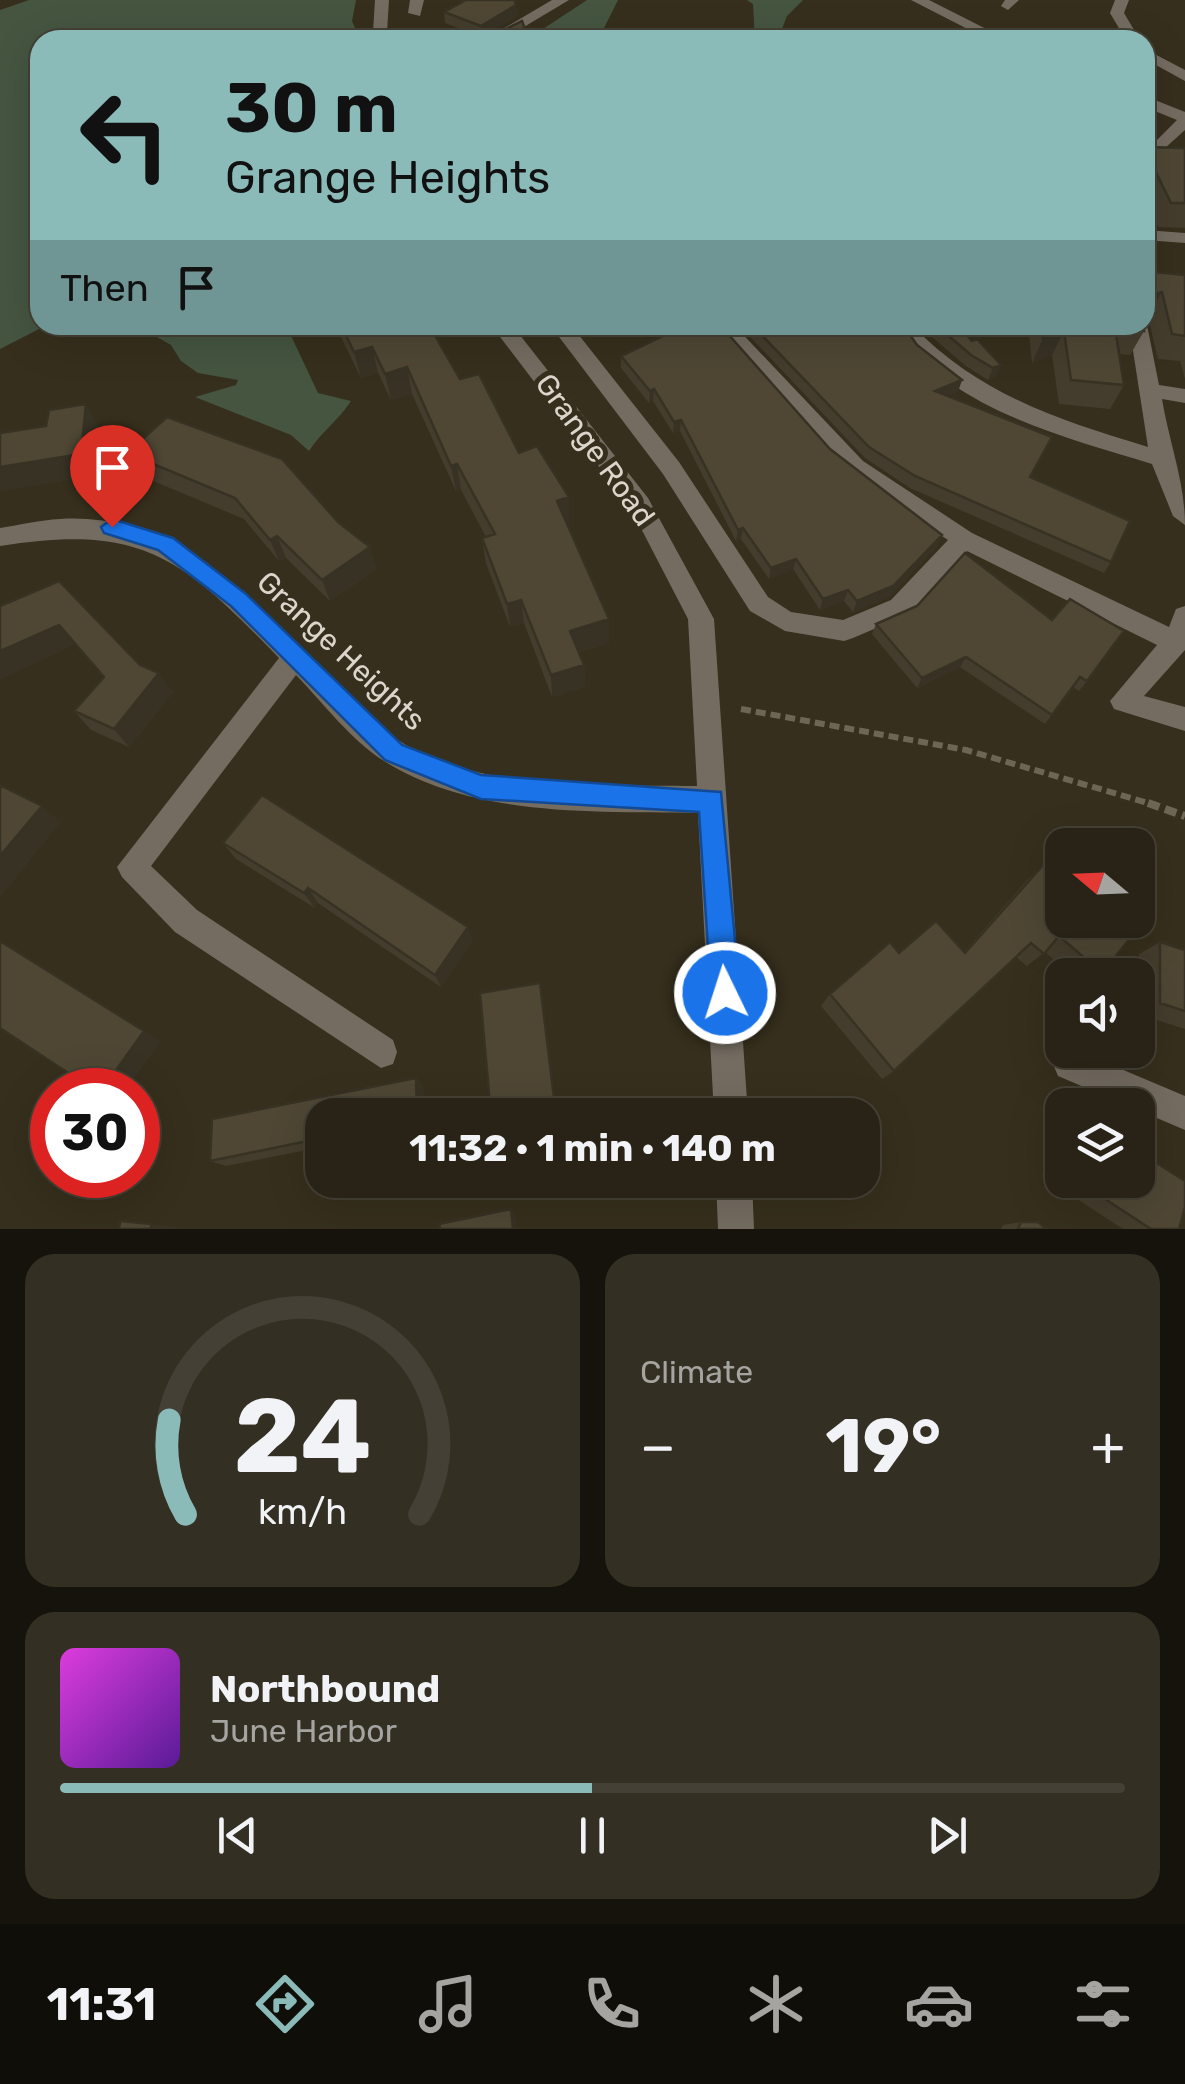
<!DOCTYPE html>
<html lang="en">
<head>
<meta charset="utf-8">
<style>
	:root { --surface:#282316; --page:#342f23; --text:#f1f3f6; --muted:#a5a4a1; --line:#444035; --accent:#8bbbb9 }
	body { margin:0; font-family:Rubik,sans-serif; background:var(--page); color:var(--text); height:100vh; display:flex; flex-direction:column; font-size:38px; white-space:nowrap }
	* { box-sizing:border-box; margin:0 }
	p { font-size:32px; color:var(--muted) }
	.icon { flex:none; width:55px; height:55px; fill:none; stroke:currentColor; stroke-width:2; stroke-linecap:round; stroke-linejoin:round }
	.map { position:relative; height:1229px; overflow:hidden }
	.details { display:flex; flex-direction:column; gap:25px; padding:25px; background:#16130c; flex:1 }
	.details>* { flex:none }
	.banner { position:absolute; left:30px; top:30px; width:1125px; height:305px; border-radius:30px; box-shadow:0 10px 40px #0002,0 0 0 2px var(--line); background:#8bbbb9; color:#111; overflow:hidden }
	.needle { width:65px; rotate:289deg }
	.buttons { position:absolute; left:1045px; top:828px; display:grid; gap:20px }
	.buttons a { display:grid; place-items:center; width:110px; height:110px; border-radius:20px; background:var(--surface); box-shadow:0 10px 40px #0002,0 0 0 2px var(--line); font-size:50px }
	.speed { position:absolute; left:30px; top:1068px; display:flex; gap:20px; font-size:50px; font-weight:700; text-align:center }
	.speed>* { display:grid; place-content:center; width:130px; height:130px; border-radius:50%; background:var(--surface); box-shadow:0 10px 40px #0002,0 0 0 2px var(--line); line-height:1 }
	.speed .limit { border:15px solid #d22; background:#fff; color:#111 }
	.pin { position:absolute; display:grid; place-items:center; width:85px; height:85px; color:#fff; margin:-102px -42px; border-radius:50% 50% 50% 0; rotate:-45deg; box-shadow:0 0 10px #0007 }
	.pin .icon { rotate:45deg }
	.me { position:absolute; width:110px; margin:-55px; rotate:356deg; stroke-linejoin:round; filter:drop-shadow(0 0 8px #0008) }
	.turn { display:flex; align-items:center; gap:35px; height:210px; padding:0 30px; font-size:45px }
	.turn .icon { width:130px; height:130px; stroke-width:2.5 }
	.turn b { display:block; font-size:70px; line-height:85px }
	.then { display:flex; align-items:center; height:95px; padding:0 30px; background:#0003; gap:20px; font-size:38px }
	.big { font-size:75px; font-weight:700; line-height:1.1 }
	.details .widget { flex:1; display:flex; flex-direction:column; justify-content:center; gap:15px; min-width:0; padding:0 35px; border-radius:30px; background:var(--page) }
	.details .dial { align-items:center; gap:0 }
	.dial svg { height:260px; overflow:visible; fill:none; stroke:var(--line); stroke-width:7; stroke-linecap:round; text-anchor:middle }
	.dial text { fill:var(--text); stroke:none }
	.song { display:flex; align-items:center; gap:30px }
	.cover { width:120px; height:120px; border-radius:15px; background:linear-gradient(135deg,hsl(300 70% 55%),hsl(270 70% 35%)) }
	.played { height:10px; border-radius:5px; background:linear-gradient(90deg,var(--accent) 50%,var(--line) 50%) }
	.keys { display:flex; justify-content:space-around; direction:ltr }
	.heat { display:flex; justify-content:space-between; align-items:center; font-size:55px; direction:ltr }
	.details .tiles { flex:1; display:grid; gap:25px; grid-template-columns:1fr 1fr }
	.widget:last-child { grid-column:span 2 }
	.trip { position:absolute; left:305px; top:1098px; width:575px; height:100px; border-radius:30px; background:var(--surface); box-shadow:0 10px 40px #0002,0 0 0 2px var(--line); font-weight:700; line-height:100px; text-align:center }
	.dock { display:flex; height:160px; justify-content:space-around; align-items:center; background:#100e09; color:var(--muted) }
	.dock .icon { width:70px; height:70px }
	.dock .current { color:var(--accent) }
	.dock b { font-size:45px; color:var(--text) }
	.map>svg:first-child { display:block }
	.green { fill:#455540 }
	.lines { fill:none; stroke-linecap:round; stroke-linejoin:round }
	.path-far1 { stroke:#6c6656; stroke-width:6; stroke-dasharray:10 5; stroke-linecap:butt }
	.path { stroke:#6c6656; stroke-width:8; stroke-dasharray:12 6; stroke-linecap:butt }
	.minor { fill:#746c61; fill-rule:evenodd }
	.wall { fill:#443d2d }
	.shaded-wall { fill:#373224 }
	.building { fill:#4f4734; stroke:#373224; stroke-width:2.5 }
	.route { fill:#1a73e8; stroke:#114b97; stroke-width:2.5 }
	.labels { text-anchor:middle; stroke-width:10; stroke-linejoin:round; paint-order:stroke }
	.street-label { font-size:30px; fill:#dbd6cb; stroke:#362f1d }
</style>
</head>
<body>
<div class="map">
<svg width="1185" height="1229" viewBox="0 0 1185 1229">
	<rect width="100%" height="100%" fill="#362f1d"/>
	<!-- green -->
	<path class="green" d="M29,0H356L352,21L360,40H40V325H47L0,349V10Z
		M587,0H618L598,40H546L543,29Z
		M747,0H803L787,16L782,29L801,40H755L753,4Z
		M136,325H286L318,393L351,401C338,421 322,431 309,451L291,435L195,397L236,385L238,380L198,373L181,361L171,345Z"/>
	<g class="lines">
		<!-- path-far1 -->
		<path class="path-far1" d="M741,709L966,750L1155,805"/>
		<!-- path -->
		<path class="path" d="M1148,803L1185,816"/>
		<!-- minor -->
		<path class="minor" d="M375,0H389L387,32L392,40H378L373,32Z
			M410,0H424L420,16L408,13Z
			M552,0H569L502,40H484Z
			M911,0H929L1008,40H989Z
			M1005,0H1019L1008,10L1001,6Z
			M1115,0H1129L1124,13L1140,40H1126L1110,13Z
			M608,33H618L619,40H605Z
			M1145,49L1185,70V81L1145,59Z
			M1145,96L1185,112V130L1145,166V152L1177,120L1145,107Z
			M1145,230L1185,233V243L1145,240Z
			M1146,320L1159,385L1185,389V403L1162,399C1169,442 1185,482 1185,525L1173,516L1152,464C1058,435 952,410 891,325H912C978,394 1058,420 1148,447L1129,325H1145Z
			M491,325H512L648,498L714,619L748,1115H714L698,813C595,811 475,818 384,761C351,740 323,703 296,675L151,866L197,910L393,1040L397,1052L393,1064L381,1068L175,932L122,877L117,867L279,658C182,558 143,523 0,546V528C20,525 40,520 60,519C180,512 255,603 333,678C356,700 378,729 406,745C491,793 603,784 697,786L688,619L631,509Z
			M550,325H571L679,462L768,597L791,612L843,620L891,600L948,540L847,473L713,325H734L863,461L972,533L1169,627L1176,609L1185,606V650L1144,696L1185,707V731L1114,709L1110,701L1157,645L967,551L909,614L853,638L844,641L785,631L750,611L663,474Z
			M1064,1050H1076L1185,1096V1130L1138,1110V1105H1126L1058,1076L1053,1064Z
			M716,1180H752L754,1229H718Z"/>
	</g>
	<!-- wall -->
	<path class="wall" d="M516,5L517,16L482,37L445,23L444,12Z
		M500,32L529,40H500Z
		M1145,147L1185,148V228L1158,227L1145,200Z
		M1145,271L1185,275V379L1180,361L1158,359L1148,317Z
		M337,325H429L460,379L519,453L569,522L567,523L609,643L579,652L584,665L585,687L552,697L524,623L510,627L486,563L482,538L486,537L461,490L456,491L412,394L391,400L378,373L361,378L339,333Z
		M652,325H720L830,449L942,535L937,546L889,597L853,612L844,601L820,610L793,569L769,579L741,539L736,541L680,431L673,433L653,401L649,403L621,368V356L659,338Z
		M739,325H903L917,345L958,392L947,396L1030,477L1111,562L1104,573L910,488L865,458Z
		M918,325H958L972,341L1001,365L996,377L988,380L966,366Z
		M1028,325H1143L1144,331L1130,355L1119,354L1124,385L1110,409L1059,404L1052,355L1032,363Z
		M127,453L282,459L377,569L330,601L286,558L279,561L244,519L139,475Z
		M965,553L1087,681L1079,691L1073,687L1045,724L960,667L917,688L872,634L876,624L917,606Z
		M0,606L140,665L173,692L129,747L91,730L74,711L103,677L75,644L0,679Z
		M223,843L473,940L441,987L318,903L315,908L236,859Z
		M1044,864L1102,973L1100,975H1071L1045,952L1027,966L1016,957L894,1071L882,1079L821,1006L830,994L899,953L964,952L1028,879Z
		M1160,942L1185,950V1029L1138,1014L1139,954Z
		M540,983L557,1113L546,1115H491Z
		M416,1078L423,1086L424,1115H322V1147L226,1166L210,1161L212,1119Z
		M1061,1122H1062V1180H1138L1179,1229H1123L1042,1176Z
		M1021,1222L1047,1229H1001L1003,1225Z"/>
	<!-- shaded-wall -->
	<path class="shaded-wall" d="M516,5L517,16L482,37L481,26Z
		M1162,292L1148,317H1145V297Z
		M1064,331L1052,355L1032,363L1043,339Z
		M372,347L378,373L361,378L354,352Z
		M1001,365L996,377L988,380L993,368Z
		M407,367L412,394L391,400L385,374Z
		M962,380L958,392L930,402L935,391Z
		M654,389L653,401L649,403L650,391Z
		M86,404L99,427L95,476L0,491V467Z
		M681,420L680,431L673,433L674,422Z
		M457,464L461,490L456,491L451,466Z
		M569,497V522L558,527L557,501Z
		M743,528L741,539L736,541L738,530Z
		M942,535L937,546L889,597L853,612L857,601Z
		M277,536L286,558L279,561L270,540Z
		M370,547L377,569L330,601L322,580Z
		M796,559L793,569L769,579L771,568Z
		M848,590L844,601L820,610L823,599Z
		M521,600L524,623L510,627L507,604Z
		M609,619V643L571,654L570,631Z
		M59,625L75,644L0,679V651Z
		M966,657L960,667L917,688L922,678Z
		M584,665L585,687L552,697L551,675Z
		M159,673L173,692L129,747L114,729Z
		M42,806L61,822L0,898V856Z
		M308,888L318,903L315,908L304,893Z
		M468,927L473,940L441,987L435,975Z
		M19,952L161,1041L126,1090H102Z
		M416,1078L423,1086L424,1115H417Z
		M511,1209L515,1213L517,1229H513Z
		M151,1224L177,1227V1229H151Z"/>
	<!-- building -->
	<path class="building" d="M466,0H514L516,5L481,26L444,12Z
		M522,21L529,40H520L500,32Z
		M1145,147L1185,148V203H1171L1145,150Z
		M1145,271L1185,275V336L1172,334L1162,292L1145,297Z
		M341,325H429L460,379L479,374L519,453L537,446L569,497L557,501L609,619L570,631L584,665L551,675L521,600L507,604L482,538L495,534L457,464L451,466L407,367L385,374L372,347L354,352Z
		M660,325H720L830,449L942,535L893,586L857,601L848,590L823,599L796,559L771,568L743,528L738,530L681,420L674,422L654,389L650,391L621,356L665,335Z
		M752,325H903L917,345L962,380L935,391L1052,437L1030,477L1130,521L1111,562L915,476L869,447Z
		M936,325H958L972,341L977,339L1001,365L993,368L971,355Z
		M1042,325H1143L1144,331L1115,328L1124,385L1071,380L1064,331L1043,339Z
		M86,404L81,454L0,467V433L46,426L49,410Z
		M167,417L282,459L338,522L370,547L322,580L277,536L270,540L235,498L127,453Z
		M965,553L1052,620L1070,599L1124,631L1087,681L1080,677L1052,715L966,657L922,678L876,624L917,606Z
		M59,581L140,665L159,673L114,729L74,711L104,677L59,625L0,651V606Z
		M0,785L42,806L0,856Z
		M262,795L468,927L435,975L308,888L304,893L223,843Z
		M1044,864L1062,879V920H1111L1131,937L1102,973L1059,936L1044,954L1031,943L894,1071L830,994L890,942L899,953L936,921L965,953Z
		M0,941L144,1031L102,1090H94L0,1028Z
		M1160,942L1185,950V1011L1160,1003Z
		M540,983L555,1106L501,1115H491L480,993Z
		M416,1078L417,1115H322V1138L210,1161L212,1119Z
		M1138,1151L1185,1181V1207L1179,1229H1151L1076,1180H1138Z
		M511,1209L513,1229H440L439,1224Z
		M120,1221L151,1224V1229H119Z
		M1021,1222H1038L1047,1229H1018Z"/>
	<!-- route -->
	<path class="route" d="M112,519L173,538L246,594L402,745L481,775L721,792L740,993L736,1004L725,1008L715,1004L711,993L699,812L481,799L385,760L231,606L158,550L104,533L101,527Z"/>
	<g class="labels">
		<!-- street labels -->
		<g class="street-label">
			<text transform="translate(595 450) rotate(54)" y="10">Grange Road</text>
			<text transform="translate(341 651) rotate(43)" y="10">Grange Heights</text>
		</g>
	</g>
</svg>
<div class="buttons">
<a><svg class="needle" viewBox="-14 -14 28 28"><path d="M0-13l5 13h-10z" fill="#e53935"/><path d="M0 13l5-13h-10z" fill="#a5a4a1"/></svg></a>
<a><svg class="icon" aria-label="sound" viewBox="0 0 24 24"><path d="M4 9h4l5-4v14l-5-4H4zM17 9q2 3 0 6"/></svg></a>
<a><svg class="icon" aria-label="layers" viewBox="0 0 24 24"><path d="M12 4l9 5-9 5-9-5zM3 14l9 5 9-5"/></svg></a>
</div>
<div class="speed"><div class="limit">30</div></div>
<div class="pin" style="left:112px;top:527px;background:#d93025"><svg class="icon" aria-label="arrive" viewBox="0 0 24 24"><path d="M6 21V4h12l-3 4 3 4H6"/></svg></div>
<svg class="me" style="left:725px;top:993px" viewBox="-20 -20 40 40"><circle r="17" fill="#1a73e8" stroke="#fff" stroke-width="3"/><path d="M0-11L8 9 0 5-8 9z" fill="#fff"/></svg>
<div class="trip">11:32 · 1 min · 140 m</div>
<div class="banner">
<div class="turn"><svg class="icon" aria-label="left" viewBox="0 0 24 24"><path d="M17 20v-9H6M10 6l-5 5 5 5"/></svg><div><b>30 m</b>Grange Heights</div></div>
<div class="then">Then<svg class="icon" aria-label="arrive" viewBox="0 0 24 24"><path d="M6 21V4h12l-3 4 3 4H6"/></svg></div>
</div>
</div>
<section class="details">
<div class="tiles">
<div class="widget dial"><svg viewBox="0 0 100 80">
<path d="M14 69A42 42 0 1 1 86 69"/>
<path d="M14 69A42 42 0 0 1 9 40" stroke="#8bbbb9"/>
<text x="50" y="56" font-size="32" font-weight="700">24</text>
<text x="50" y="72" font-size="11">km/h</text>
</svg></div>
<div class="widget"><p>Climate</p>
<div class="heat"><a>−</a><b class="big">19°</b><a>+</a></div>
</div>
<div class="widget">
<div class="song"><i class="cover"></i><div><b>Northbound</b><p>June Harbor</p></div></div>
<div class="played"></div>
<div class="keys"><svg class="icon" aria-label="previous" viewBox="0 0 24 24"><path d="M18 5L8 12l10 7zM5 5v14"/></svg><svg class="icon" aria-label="pause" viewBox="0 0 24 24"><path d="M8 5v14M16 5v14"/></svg><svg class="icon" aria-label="next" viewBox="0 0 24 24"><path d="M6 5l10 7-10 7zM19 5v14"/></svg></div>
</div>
</div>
</section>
<nav class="dock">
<b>11:31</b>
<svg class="icon current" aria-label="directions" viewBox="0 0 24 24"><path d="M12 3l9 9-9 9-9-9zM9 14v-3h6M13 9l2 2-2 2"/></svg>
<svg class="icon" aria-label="music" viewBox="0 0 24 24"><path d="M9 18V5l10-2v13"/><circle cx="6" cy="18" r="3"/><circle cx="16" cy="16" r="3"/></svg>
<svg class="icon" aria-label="phone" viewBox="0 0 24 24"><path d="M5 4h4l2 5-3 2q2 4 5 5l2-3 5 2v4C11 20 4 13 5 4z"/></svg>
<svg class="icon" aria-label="climate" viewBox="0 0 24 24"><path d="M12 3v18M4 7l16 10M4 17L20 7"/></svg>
<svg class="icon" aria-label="car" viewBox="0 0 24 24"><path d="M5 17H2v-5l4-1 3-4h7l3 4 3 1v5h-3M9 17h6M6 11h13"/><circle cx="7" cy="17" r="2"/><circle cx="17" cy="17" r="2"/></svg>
<svg class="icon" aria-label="filters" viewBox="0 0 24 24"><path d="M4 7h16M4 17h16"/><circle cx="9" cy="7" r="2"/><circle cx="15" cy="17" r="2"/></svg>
</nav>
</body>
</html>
